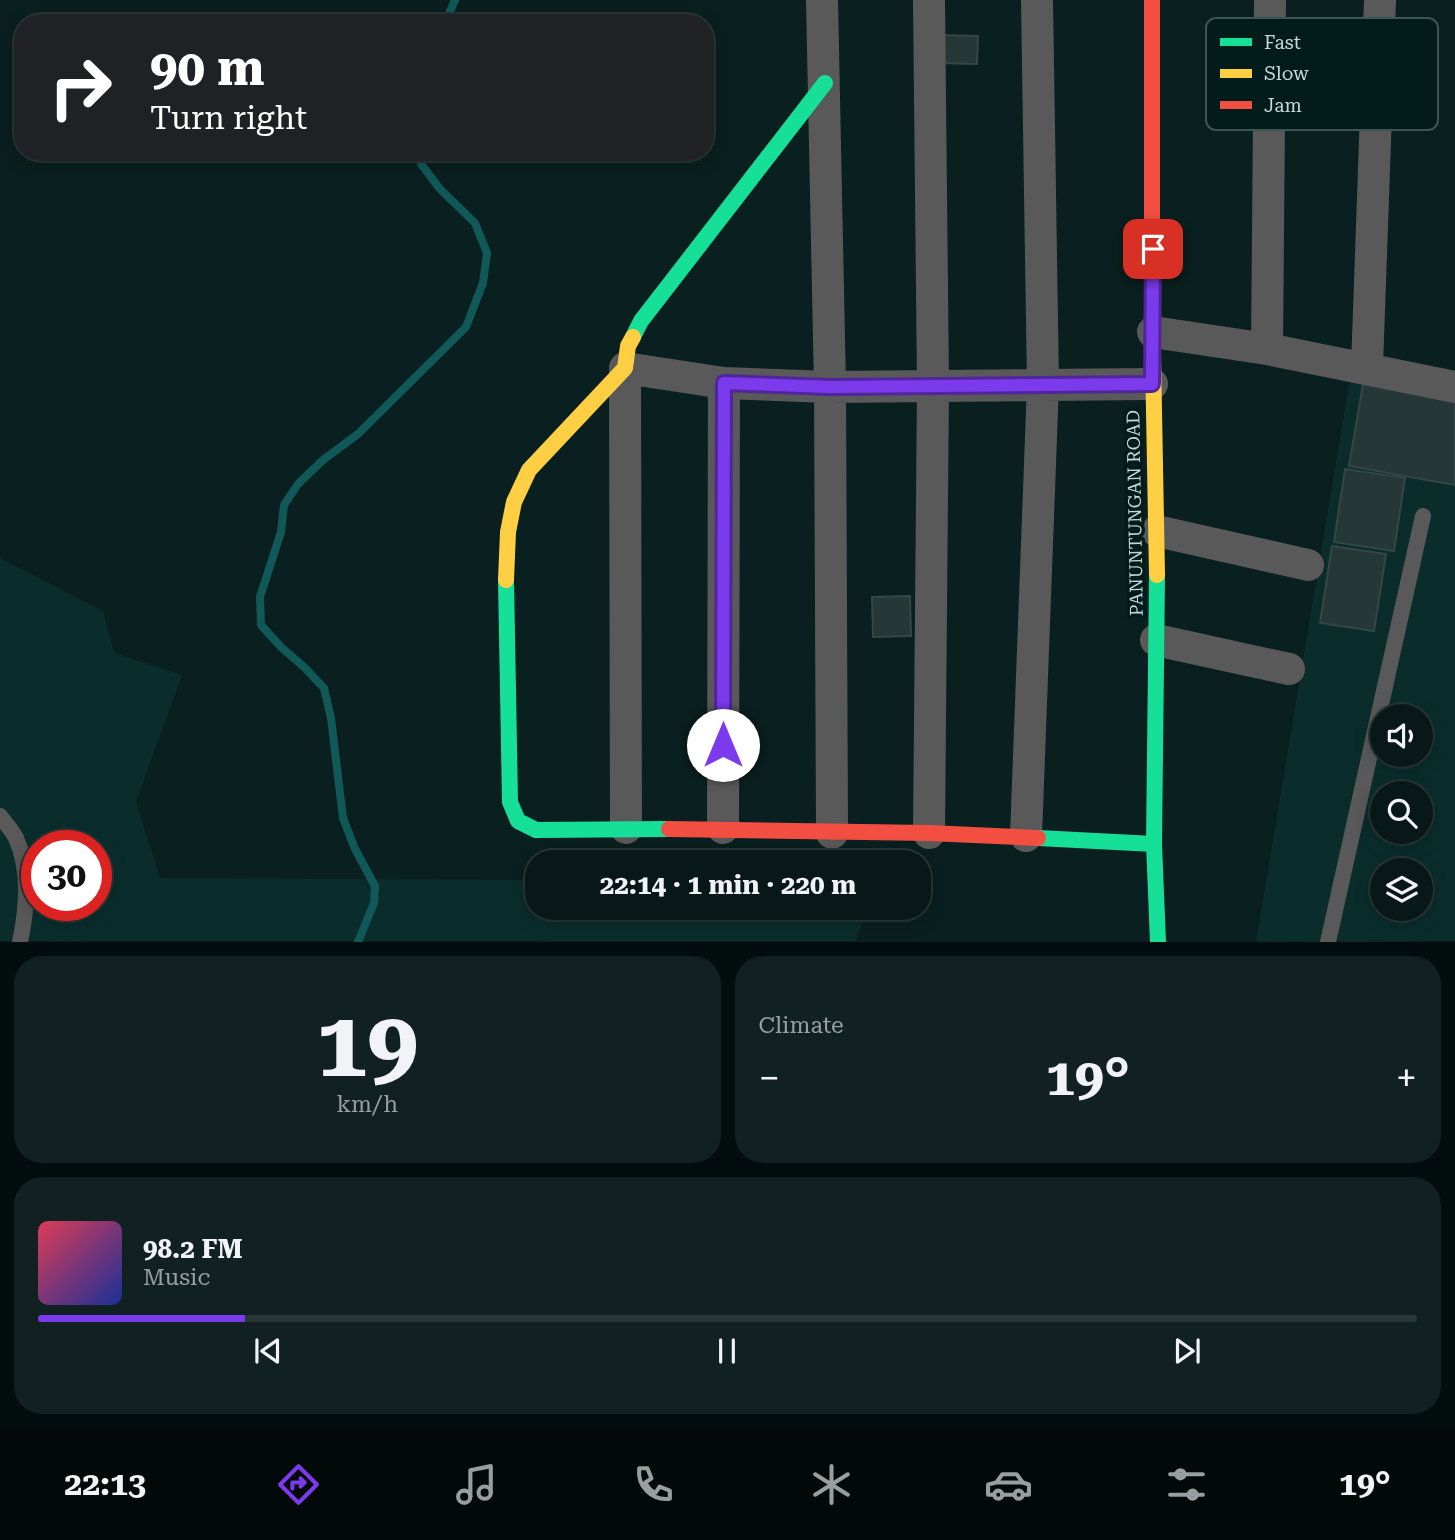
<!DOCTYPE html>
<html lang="en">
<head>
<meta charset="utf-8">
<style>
	:root { --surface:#081717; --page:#112020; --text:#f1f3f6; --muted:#989fa1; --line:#293636; --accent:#7c3aed }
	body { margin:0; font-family:"Roboto Serif",serif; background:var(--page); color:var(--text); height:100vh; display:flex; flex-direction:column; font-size:26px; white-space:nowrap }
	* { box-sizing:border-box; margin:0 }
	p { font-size:23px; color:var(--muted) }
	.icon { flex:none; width:38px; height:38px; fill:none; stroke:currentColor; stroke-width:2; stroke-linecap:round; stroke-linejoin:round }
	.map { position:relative; height:942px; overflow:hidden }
	.panel { display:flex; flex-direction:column; gap:14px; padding:14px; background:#040d0d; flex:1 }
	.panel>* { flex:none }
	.banner { position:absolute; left:14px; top:14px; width:700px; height:147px; border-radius:28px; box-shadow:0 4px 18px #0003,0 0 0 2px var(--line); background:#202124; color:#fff; overflow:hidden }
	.buttons { position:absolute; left:1370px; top:704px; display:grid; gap:14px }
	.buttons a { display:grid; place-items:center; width:63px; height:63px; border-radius:50%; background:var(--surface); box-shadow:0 4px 18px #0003,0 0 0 2px var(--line); font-size:35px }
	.speed { position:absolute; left:21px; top:830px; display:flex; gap:14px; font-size:35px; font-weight:700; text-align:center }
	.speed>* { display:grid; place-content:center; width:91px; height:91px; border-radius:50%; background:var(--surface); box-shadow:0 4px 18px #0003,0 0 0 2px var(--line); line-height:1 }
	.speed .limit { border:10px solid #d22; background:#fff; color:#111 }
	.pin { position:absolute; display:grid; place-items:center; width:60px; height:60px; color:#fff; margin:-30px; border-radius:14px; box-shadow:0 4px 10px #0006 }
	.me { position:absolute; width:77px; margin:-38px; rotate:0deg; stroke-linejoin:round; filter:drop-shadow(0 0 5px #0008) }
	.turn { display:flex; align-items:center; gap:24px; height:147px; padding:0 21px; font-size:32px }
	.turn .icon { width:91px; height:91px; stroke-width:2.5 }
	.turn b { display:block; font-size:49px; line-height:60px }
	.big { font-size:52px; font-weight:700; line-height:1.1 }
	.panel .widget { flex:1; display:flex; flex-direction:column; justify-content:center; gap:10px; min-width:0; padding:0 24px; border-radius:28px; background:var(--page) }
	.panel .dial { align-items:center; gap:0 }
	.dial b { font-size:91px; line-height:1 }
	.song { display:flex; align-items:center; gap:21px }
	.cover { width:84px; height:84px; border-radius:10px; background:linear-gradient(135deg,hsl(350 70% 55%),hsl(230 70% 35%)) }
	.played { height:7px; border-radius:4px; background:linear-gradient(90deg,var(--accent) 15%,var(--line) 15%) }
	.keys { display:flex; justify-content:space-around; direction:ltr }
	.heat { display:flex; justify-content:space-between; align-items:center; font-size:38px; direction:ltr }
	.panel .tiles { flex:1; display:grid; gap:14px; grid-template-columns:1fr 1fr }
	.widget:last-child { grid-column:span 2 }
	.trip { position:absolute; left:525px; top:850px; width:406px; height:70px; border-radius:28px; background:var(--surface); box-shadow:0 4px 18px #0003,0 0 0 2px var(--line); font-weight:700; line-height:70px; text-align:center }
	.tabs { display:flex; height:112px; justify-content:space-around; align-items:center; background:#030909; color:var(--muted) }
	.tabs .icon { width:49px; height:49px }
	.tabs .active { color:var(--accent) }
	.tabs b { font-size:32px; color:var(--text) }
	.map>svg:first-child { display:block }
	.built { fill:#0a2d2c; fill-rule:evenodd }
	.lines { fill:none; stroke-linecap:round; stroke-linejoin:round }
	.stream { stroke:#105958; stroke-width:8 }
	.building { fill:#253736; stroke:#354646; stroke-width:2 }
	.lane { stroke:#5a5959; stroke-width:16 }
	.street { stroke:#5a5959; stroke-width:32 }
	.fast { stroke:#16e098; stroke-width:16 }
	.slow { stroke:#ffcf43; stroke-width:16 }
	.jam { stroke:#f24e42; stroke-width:16 }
	.route-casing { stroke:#51269a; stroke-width:18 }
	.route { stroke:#7c3aed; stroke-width:12 }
	.labels { text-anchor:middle; stroke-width:7; stroke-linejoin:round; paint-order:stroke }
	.street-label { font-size:18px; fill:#c6d9d8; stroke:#021c1c }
	.key { fill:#021c1c; stroke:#3d5554; stroke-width:2 }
	.key-label { font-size:19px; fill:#c6d9d8 }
</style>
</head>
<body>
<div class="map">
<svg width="1455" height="942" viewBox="0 0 1455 942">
	<rect width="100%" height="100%" fill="#0a1f1f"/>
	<!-- built -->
	<path class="built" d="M1350,379L1455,397V941L1256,942ZM1382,716H1421V754H1382ZM1382,793H1421V831H1382ZM1382,870H1421V908H1382Z
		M0,558L103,611L114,653L182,675L136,802L160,878L537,880V908H867L856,941H0ZM37,845H96V905H37Z"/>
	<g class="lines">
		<!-- stream -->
		<path class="stream" d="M445,23L455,0
			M358,942L374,903L375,886L355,849L343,818L331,718L324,688L304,667L281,647L261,625L260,597L281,532L284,505L298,484L323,460L358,434L466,327L483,283L487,253L475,223L440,189L421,164V152"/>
	</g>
	<!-- building -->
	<path class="building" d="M939,35L978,36L977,64L938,63Z
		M1363,384L1455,400V485L1349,466Z
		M1345,469L1405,478L1394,551L1334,542Z
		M1332,546L1386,554L1374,631L1320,623Z
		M910,596L911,636L873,637L872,597Z"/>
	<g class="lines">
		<!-- lane -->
		<path class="lane" d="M0,816C5,823 12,830 16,838C30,869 27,909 20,942
			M1328,942L1423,516"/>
		<!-- street -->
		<path class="street" d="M822,0L830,387L832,833
			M929,0L933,386L929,833
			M1153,332L1267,349L1455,387
			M1267,349L1270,0
			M1367,367L1380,0
			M1157,531L1308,565
			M1156,640L1289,669
			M626,828L625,368L724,383L830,387L1152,384
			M723,828L724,383
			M1026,836L1043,384L1037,0"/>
		<!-- fast -->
		<path class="fast" d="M633,337L641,321L825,83
			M1157,575L1154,844L1158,942
			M506,580L510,802L518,821L536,830L669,829
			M1038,838L1154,844"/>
		<!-- slow -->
		<path class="slow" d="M1152,300L1157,575
			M506,580L508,532L514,502L529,470L625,368L628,346L633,337"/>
		<!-- jam -->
		<path class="jam" d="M1152,0V300
			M669,829L929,833L1038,838"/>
	</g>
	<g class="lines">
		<defs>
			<path id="route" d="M723,745L724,383L830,387L1152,384L1153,249"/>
		</defs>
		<!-- route casing -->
		<use href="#route" class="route-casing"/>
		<!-- route -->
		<use href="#route" class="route"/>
	</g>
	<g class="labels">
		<!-- street labels -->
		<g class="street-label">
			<text transform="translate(1135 513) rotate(-91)" y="6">PANUNTUNGAN ROAD</text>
		</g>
	</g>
	<!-- legend -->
	<rect x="1206" y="18" width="232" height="112" rx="10" class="key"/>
	<rect x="1220" y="38" width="32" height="8" fill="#16e098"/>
	<rect x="1220" y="69" width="32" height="9" fill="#ffcf43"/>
	<rect x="1220" y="101" width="32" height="8" fill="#f24e42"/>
	<g class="key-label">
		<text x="1264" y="49">Fast</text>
		<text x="1264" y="80">Slow</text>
		<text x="1264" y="112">Jam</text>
	</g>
</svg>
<div class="buttons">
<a><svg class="icon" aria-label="sound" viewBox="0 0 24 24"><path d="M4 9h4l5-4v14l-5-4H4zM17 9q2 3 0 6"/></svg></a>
<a><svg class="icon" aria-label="search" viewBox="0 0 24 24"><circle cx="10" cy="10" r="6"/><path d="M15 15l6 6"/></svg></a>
<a><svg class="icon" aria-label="layers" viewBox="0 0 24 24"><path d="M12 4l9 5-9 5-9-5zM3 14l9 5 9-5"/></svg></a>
</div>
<div class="speed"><div class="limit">30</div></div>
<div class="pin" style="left:1153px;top:249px;background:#d93025"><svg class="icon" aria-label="arrive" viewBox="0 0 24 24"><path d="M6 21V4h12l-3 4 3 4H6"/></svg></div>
<svg class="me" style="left:723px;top:745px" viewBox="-20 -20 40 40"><circle r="19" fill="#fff"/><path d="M0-13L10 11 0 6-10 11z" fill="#7c3aed"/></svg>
<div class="trip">22:14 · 1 min · 220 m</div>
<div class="banner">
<div class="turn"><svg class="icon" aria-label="right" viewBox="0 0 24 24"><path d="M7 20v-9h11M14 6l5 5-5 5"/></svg><div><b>90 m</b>Turn right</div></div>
</div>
</div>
<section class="panel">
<div class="tiles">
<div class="widget dial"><b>19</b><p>km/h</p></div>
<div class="widget"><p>Climate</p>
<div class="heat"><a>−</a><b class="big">19°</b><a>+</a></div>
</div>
<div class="widget">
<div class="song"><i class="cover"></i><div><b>98.2 FM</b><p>Music</p></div></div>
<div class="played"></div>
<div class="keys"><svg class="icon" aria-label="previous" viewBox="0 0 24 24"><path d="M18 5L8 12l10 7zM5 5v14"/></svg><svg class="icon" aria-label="pause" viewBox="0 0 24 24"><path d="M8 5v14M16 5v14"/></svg><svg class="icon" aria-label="next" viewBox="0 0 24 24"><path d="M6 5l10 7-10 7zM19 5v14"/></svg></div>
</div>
</div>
</section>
<nav class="tabs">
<b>22:13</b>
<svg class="icon active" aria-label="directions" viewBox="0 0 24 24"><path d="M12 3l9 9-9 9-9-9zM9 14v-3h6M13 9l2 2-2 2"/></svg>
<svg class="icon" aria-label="music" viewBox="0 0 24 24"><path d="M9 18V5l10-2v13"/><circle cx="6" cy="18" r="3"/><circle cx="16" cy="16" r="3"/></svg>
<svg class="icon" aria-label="phone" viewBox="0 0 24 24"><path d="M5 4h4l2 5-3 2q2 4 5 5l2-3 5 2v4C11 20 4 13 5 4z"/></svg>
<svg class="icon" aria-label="climate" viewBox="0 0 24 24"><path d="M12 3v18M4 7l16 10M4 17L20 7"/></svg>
<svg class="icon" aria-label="car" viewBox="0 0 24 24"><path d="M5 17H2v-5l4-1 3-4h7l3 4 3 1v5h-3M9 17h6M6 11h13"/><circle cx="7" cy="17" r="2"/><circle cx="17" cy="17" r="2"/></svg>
<svg class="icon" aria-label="filters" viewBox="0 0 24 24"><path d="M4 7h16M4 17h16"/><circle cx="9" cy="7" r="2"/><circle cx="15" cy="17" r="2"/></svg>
<b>19°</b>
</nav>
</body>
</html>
